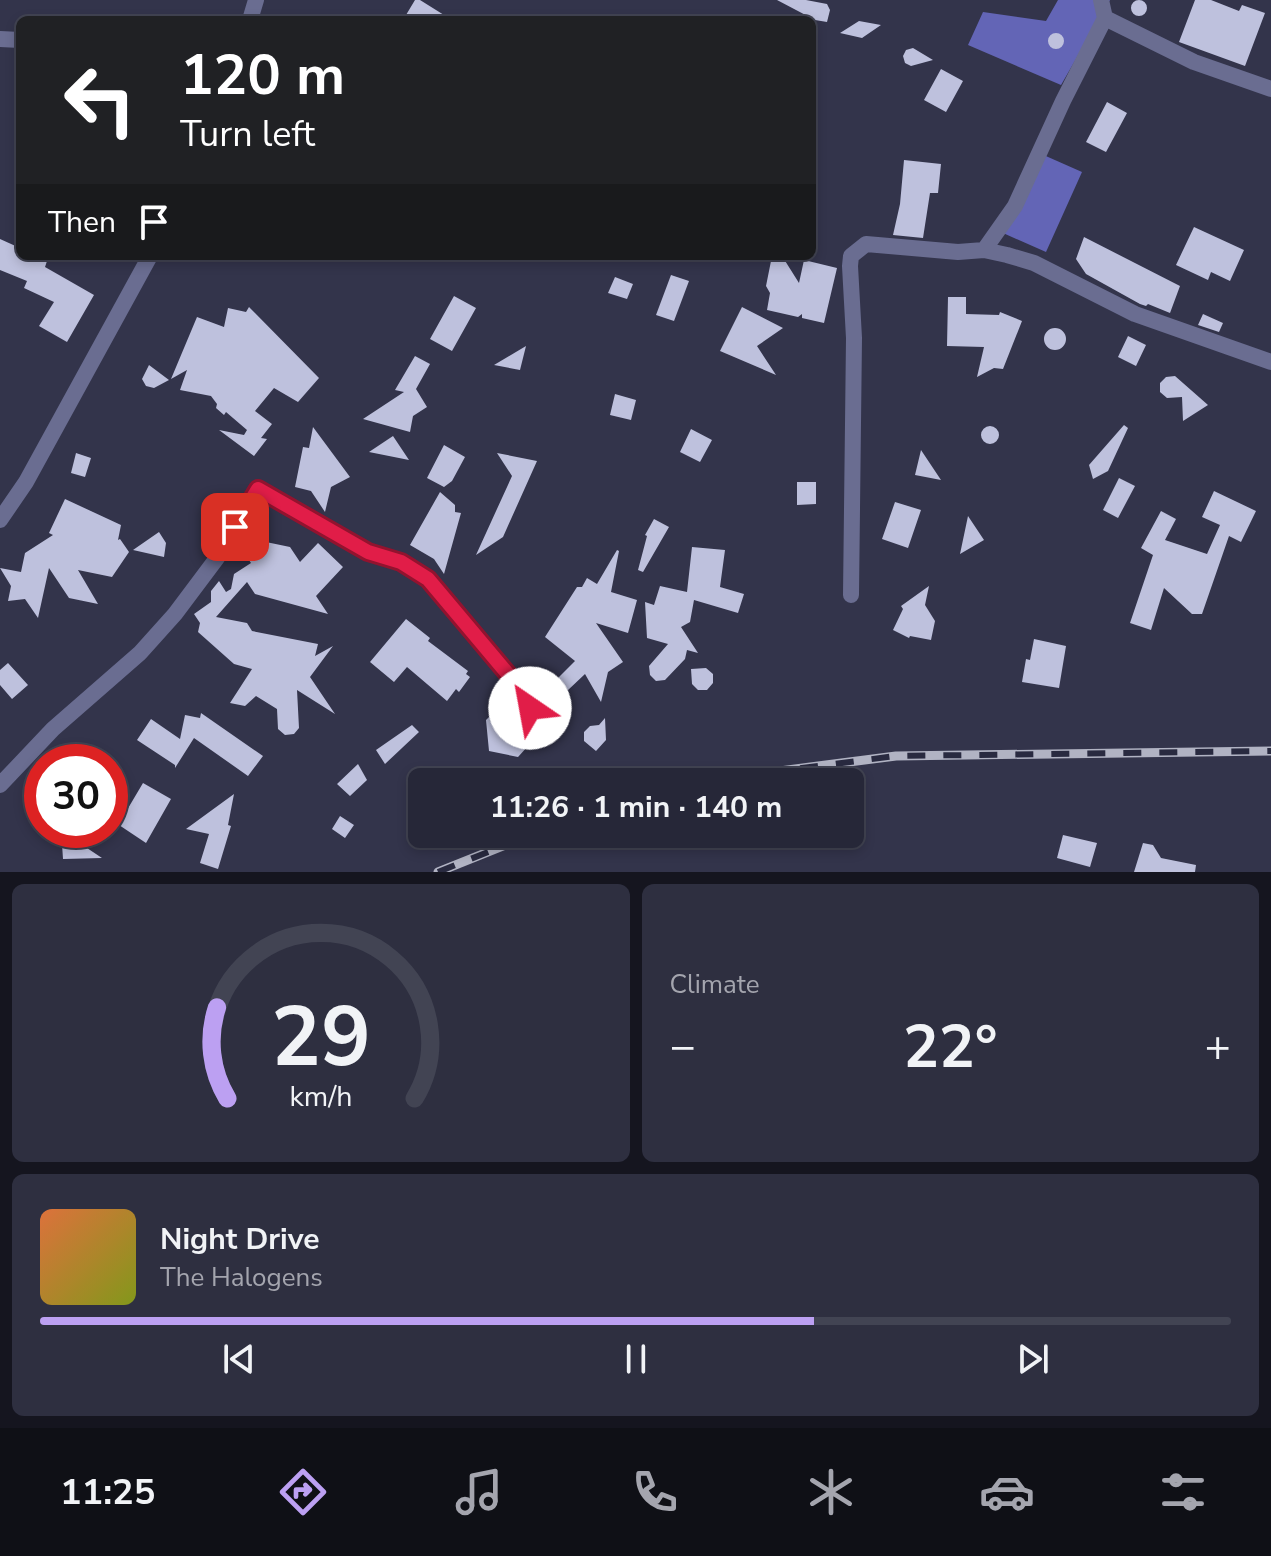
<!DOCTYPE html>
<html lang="en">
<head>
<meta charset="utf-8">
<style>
	:root { --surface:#262738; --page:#2e2f40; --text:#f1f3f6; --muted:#a4a5ae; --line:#424453; --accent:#bca0f2 }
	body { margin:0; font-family:"Nunito Sans",sans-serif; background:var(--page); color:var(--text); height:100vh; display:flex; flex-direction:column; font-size:30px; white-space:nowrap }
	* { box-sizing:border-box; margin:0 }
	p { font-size:26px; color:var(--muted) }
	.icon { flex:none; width:44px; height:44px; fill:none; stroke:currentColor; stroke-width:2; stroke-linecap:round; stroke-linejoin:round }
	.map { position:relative; height:872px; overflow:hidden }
	.sheet { display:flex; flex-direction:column; gap:12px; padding:12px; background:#15151f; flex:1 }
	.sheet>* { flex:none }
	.hud { position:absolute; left:16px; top:16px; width:800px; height:244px; border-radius:12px; box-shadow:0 4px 12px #0003,0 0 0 2px var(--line); background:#202124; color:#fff; overflow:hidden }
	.speed { position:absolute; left:24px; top:744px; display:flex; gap:16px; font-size:40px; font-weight:700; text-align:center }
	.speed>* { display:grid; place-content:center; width:104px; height:104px; border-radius:50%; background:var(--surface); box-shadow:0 4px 12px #0003,0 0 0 2px var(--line); line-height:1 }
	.speed .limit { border:12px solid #d22; background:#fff; color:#111 }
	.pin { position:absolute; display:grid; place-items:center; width:68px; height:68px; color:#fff; margin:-34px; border-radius:16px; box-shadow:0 4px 12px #0006 }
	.me { position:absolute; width:88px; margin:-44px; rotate:327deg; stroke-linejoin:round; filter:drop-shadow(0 0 6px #0008) }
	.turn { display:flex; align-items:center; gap:28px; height:168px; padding:0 32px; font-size:36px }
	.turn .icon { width:104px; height:104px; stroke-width:2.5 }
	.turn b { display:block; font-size:56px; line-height:68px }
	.then { display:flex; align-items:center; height:76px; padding:0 32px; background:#0003; gap:16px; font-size:30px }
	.big { font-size:60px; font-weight:700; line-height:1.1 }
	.sheet .widget { flex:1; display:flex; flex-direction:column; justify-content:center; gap:12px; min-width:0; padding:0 28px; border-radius:12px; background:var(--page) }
	.sheet .dial { align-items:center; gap:0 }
	.dial svg { height:208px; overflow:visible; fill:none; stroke:var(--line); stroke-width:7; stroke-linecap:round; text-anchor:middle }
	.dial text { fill:var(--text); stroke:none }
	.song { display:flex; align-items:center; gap:24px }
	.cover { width:96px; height:96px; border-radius:12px; background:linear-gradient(135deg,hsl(20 70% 55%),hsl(70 70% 35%)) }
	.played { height:8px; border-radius:4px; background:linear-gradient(90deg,var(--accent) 65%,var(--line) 65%) }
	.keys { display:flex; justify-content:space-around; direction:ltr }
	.heat { display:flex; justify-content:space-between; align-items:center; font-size:44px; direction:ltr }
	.sheet .tiles { flex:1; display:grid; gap:12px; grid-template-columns:1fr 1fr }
	.widget:last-child { grid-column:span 2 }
	.trip { position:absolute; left:408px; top:768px; width:456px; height:80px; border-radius:12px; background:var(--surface); box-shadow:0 4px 12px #0003,0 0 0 2px var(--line); font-weight:700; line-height:80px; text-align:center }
	.tab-bar { display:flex; height:128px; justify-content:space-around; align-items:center; background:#0f1016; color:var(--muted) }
	.tab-bar .icon { width:56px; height:56px }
	.tab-bar .active { color:var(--accent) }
	.tab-bar b { font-size:36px; color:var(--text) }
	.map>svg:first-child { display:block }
	.forest { fill:#6365b6 }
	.building { fill:#bec1dd }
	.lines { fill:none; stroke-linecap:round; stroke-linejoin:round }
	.minor { stroke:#6a6d91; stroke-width:16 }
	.rail-casing { stroke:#b1b3c3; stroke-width:9 }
	.rail { stroke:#292a40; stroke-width:6; stroke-dasharray:18; stroke-linecap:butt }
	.route-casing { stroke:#92132f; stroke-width:20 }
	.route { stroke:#e11d48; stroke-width:14 }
</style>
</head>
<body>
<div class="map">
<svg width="1271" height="872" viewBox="0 0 1271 872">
	<rect width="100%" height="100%" fill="#33344b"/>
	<!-- forest -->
	<path class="forest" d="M1058,0H1110L1061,85L968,45L983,12L1046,21Z
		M1039,153L1082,172L1046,252L1003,233Z"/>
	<!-- building -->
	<path class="building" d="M1131 8a8 8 0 1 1 16 0a8 8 0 1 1-16 0Z
		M415,0H420L452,20H403Z
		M777,0H806L827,4L830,10L827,22L815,20Z
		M1195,0H1211L1239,11L1242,5L1265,13L1245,66L1179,42Z
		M859,21L881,25L862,38L840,33Z
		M1048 41a8 8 0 1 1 16 0a8 8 0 1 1-16 0Z
		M913,48L933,60L911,66L905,63L903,56L906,50Z
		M941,69L963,81L946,112L924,100Z
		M1107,102L1127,113L1106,152L1086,142Z
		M904,160L941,164L938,193H930L923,238L893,235L900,204Z
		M1194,227L1244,250L1230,281L1211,272L1208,280L1176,265Z
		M1084,237L1180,286L1170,313L1148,304L1146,306L1140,304L1086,274L1076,259Z
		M0,239L20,248V256H37L47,261L45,267L94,295L67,342L39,326L54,302L24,288L27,281L0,270Z
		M772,256H782L799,283L804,260L837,268L824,323L802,318V314L798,317L767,310L770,293L766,286Z
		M671,275L689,281L674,321L656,315Z
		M615,277L633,284L627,299L608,293Z
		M454,296L476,308L452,351L430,339Z
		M948,297H966V314L999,315L1000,312L1022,321L1003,369L994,368L977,377L984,347L947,346Z
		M249,307L319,378L298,402L274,388L255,411L272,424L261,438L267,439L254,456L219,430L244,435L247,430L226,412L224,415L216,408L217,404L211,396L180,390L187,370L171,379L197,317L224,327L228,308L246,312Z
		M742,307L783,328L757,346L776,375L720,351Z
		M1203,314L1223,323L1219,332L1198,325Z
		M1044 339a11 11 0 1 1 22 0a11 11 0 1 1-22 0Z
		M1128,336L1146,345L1136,366L1118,357Z
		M526,346L520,370L494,365Z
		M415,356L430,364L416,389L427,407L413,416L410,432L363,419L404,392L395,390Z
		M149,365L169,380L154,388L146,386L142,379Z
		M1175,376L1208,405L1183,421L1182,397L1167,398L1160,392V383L1166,377Z
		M615,394L636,400L631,420L610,415Z
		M1124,425L1128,428L1108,471L1093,479L1089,465Z
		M981 435a9 9 0 1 1 18 0a9 9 0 1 1-18 0Z
		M313,427L350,477L331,487L325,512L311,491L295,487L303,447L309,448Z
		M691,429L712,440L700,462L680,452Z
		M393,436L409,460L369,452Z
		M444,445L465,457L452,481L444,487L427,478Z
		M921,450L941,480L915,475Z
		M76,453L91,458L85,477L71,473Z
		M497,453L537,461L503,537L476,555L512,476Z
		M1119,478L1135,486L1118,518L1103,510Z
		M797,482H816V504L797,505Z
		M1214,491L1256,511L1241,542L1229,536L1202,614H1192L1164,588L1151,630L1130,623L1153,555L1141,548L1161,511L1176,519L1165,540L1207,554L1220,525L1202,517Z
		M440,492L455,505V512L461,513L444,574L434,559L410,545Z
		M65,499L121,525L118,540L120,539L129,552L112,577L78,570L98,604L69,598L49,568L38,618L25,599L8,601L11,586L0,568L21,572L25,553L53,535L49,533Z
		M895,502L921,510L908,548L882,539Z
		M968,516L984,540L960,554Z
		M654,519L669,527L643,572L638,570L647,536L645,535Z
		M159,532L166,543L164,557L133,550Z
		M242,537L290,547L300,562L318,543L343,567L316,596L328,614L255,594L247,582L216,617L247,623L252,631L318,644L315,656L333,646L310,677L335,714L297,690L299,728L294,734L285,735L278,729L277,709L256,696L245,706L230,703L252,669L234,664L198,632L200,623L194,614L211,602V591L219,581L226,592L231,589L234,574L251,563L238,544Z
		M692,547L725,550L720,587L744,594L738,613L694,600L690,622L681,627L698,653L687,650L685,659L665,680L656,681L650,675L649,666L668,644L647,638L645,602L654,605L660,586L687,592Z
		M617,550L619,551L611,592L637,600L628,633L596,623L623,662L608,672L601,702L585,674L567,691L556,680L575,661L545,637L577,587H582L587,578L597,584Z
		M929,586L925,605L935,621L931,640L910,636L909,638L893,630L903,609L901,606Z
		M406,619L430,638L428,641L468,671L466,674L470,677L459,692L456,689L447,701L407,667L394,682L370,662Z
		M1034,639L1066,646L1059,688L1022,682L1026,659L1030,660Z
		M8,663L28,685L12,699L0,685V670Z
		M706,668L713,674V683L707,690H698L692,684L691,669Z
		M501,712L508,718V725L528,746L518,757L489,751L486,720L493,713Z
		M201,713L263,756L248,776L194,738L175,768V765L137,740L151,719L180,739L185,715L200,718Z
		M605,718L606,740L596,751L584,741V732L590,726L599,725Z
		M412,725L419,732L385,764L376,750Z
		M358,764L367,780L350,796L337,784Z
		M143,783L171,799L146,843L110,819V794L127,810Z
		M234,794L228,825L231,826L218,869L200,863L209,834L186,829Z
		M340,816L354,825L345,838L332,829Z
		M1063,835L1097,843L1090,867L1057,858Z
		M97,836L87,848L102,858L63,859L62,844L68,838Z
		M1143,843L1153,845L1161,858L1196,865L1195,872H1134Z"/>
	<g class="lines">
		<!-- minor -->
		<path class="minor" d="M1105,18L1194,62L1271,89
			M250,20L256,0
			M0,39L20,40
			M984,250L1015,206L1063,101L1105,18L1101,0
			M0,520L26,482L150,256
			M851,595L854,338L850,266L851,256L866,244L958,252L984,250L1007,255L1034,263L1135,314L1271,362
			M0,785L53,729L140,653L175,614L217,558L258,489L368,552L401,562L428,579L512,679L530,708L542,734"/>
		<defs>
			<path id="rail" d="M693,782L896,756L1271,751
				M438,872L533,834"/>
		</defs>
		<!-- rail casing -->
		<use href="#rail" class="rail-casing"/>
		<!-- rail -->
		<use href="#rail" class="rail"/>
	</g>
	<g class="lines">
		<defs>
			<path id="route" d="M235,527L258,489L368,552L401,562L428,579L512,679L530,708"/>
		</defs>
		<!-- route casing -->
		<use href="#route" class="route-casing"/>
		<!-- route -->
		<use href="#route" class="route"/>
	</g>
</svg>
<div class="speed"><div class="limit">30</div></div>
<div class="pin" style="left:235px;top:527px;background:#d93025"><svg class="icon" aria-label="arrive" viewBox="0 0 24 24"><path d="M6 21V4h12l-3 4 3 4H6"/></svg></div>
<svg class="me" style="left:530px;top:708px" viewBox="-20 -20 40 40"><circle r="19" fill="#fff"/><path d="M0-13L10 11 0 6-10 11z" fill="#e11d48"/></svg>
<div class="trip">11:26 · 1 min · 140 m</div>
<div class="hud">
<div class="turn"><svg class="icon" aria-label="left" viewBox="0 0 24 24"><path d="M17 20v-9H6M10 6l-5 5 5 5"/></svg><div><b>120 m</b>Turn left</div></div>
<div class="then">Then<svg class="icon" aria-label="arrive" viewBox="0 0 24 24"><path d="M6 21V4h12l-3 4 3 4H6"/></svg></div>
</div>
</div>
<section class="sheet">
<div class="tiles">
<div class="widget dial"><svg viewBox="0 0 100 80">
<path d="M14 69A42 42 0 1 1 86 69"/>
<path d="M14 69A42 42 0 0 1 10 34" stroke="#bca0f2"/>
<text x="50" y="56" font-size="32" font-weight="700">29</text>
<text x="50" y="72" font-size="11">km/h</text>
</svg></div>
<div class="widget"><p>Climate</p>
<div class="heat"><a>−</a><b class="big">22°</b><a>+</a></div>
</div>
<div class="widget">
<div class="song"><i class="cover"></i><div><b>Night Drive</b><p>The Halogens</p></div></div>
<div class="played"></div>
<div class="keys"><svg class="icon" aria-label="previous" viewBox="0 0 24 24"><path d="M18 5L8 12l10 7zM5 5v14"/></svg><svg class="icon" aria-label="pause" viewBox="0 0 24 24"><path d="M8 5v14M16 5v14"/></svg><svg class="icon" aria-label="next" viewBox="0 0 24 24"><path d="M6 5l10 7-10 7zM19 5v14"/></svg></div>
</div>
</div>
</section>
<nav class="tab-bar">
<b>11:25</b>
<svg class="icon active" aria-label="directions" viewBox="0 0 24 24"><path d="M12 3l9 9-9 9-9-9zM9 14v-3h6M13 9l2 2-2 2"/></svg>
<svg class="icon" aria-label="music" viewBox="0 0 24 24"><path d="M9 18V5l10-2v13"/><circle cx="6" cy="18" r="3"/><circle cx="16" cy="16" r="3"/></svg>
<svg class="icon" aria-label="phone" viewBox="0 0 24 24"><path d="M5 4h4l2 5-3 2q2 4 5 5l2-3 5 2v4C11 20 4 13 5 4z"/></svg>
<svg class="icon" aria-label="climate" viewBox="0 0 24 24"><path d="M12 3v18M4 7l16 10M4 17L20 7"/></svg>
<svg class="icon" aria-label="car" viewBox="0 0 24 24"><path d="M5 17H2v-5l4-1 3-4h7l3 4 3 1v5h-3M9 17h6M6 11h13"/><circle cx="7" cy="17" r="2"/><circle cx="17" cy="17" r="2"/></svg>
<svg class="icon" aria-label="filters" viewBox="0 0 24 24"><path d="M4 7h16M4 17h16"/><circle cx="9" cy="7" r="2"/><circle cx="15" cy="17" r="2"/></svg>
</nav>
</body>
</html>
